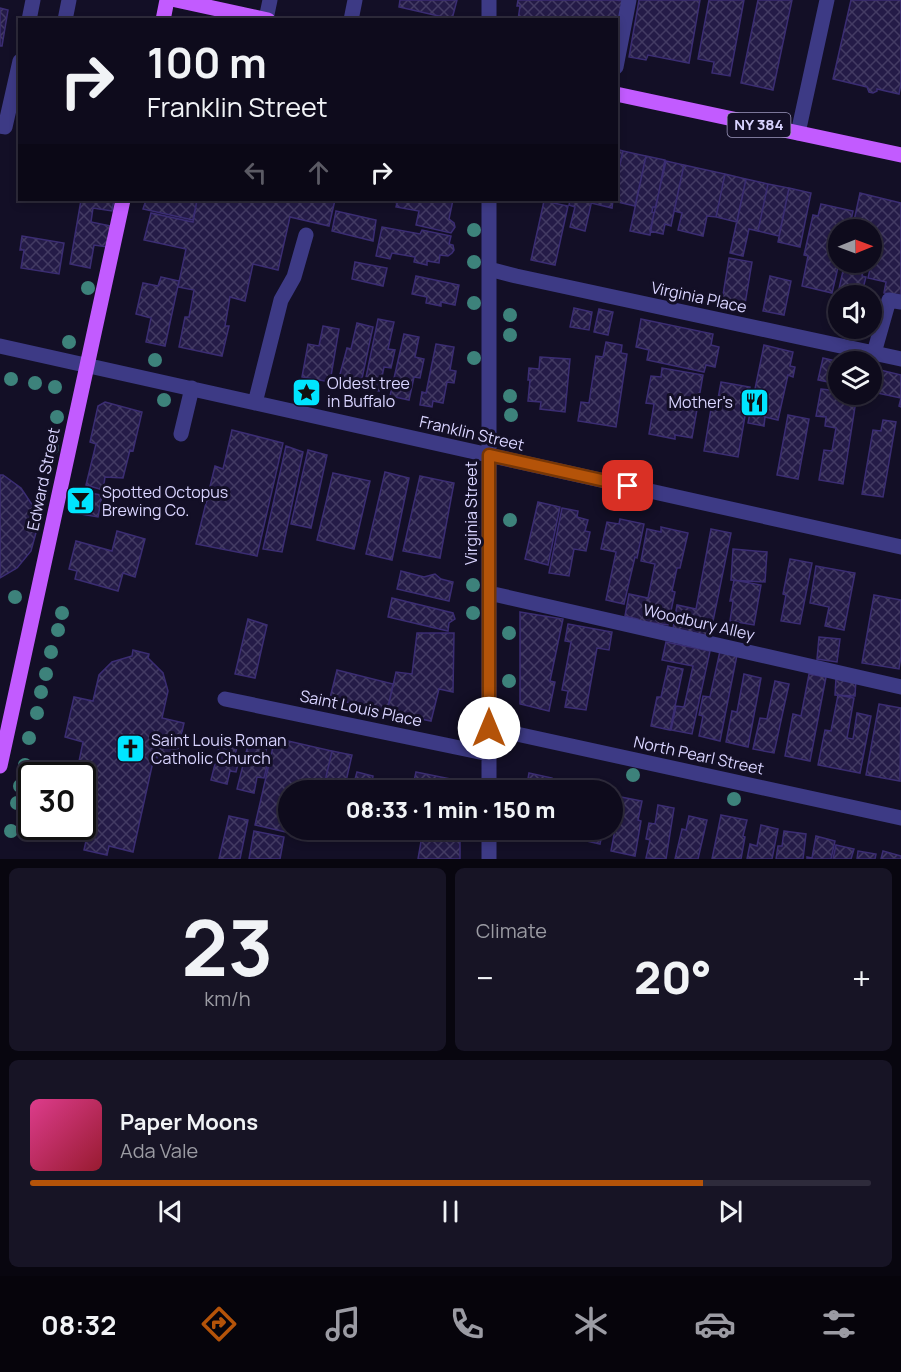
<!DOCTYPE html>
<html lang="en">
<head>
<meta charset="utf-8">
<style>
	:root { --surface:#0e0b1c; --page:#171425; --text:#f1f3f6; --muted:#9b9ba3; --line:#2e2b3b; --accent:#b45309 }
	body { margin:0; font-family:Manrope,sans-serif; background:var(--page); color:var(--text); height:100vh; display:flex; flex-direction:column; font-size:22px; white-space:nowrap }
	* { box-sizing:border-box; margin:0 }
	p { font-size:20px; color:var(--muted) }
	.icon { flex:none; width:33px; height:33px; fill:none; stroke:currentColor; stroke-width:2; stroke-linecap:round; stroke-linejoin:round }
	.map { position:relative; height:859px; overflow:hidden }
	.panel { display:flex; flex-direction:column; gap:9px; padding:9px; background:#08060f; flex:1 }
	.panel>* { flex:none }
	.guide { position:absolute; left:18px; top:18px; width:600px; height:183px; border-radius:0px; box-shadow:0 3px 9px #0003,0 0 0 2px var(--line); background:#0e0b1c; color:var(--text); overflow:hidden }
	.needle { width:39px; rotate:89deg }
	.tools { position:absolute; left:828px; top:219px; display:grid; gap:12px }
	.tools a { display:grid; place-items:center; width:54px; height:54px; border-radius:50%; background:var(--surface); box-shadow:0 3px 9px #0003,0 0 0 2px var(--line); font-size:30px }
	.speed { position:absolute; left:18px; top:762px; display:flex; gap:12px; font-size:30px; font-weight:700; text-align:center }
	.speed>* { display:grid; place-content:center; width:78px; height:78px; border-radius:50%; background:var(--surface); box-shadow:0 3px 9px #0003,0 0 0 2px var(--line); line-height:1 }
	.speed .limit { border:3px solid #111; border-radius:9px; background:#fff; color:#111 }
	.pin { position:absolute; display:grid; place-items:center; width:51px; height:51px; color:#fff; margin:-26px; border-radius:12px; box-shadow:0 3px 9px #0006 }
	.me { position:absolute; width:66px; margin:-33px; rotate:0deg; stroke-linejoin:round; filter:drop-shadow(0 0 4px #0008) }
	.turn { display:flex; align-items:center; gap:21px; height:126px; padding:0 30px; font-size:27px }
	.turn .icon { width:78px; height:78px; stroke-width:2.5 }
	.turn b { display:block; font-size:42px; line-height:51px }
	.lanes { display:flex; align-items:center; height:57px; padding:0 30px; background:#0003; justify-content:center; gap:30px; direction:ltr }
	.lanes .off { opacity:.35 }
	.big { font-size:45px; font-weight:800; line-height:1.1 }
	.panel .widget { flex:1; display:flex; flex-direction:column; justify-content:center; gap:9px; min-width:0; padding:0 21px; border-radius:9px; background:var(--page) }
	.panel .dial { align-items:center; gap:0 }
	.dial b { font-size:78px; line-height:1 }
	.song { display:flex; align-items:center; gap:18px }
	.cover { width:72px; height:72px; border-radius:9px; background:linear-gradient(135deg,hsl(330 70% 55%),hsl(350 70% 35%)) }
	.played { height:6px; border-radius:3px; background:linear-gradient(90deg,var(--accent) 80%,var(--line) 80%) }
	.keys { display:flex; justify-content:space-around; direction:ltr }
	.heat { display:flex; justify-content:space-between; align-items:center; font-size:33px; direction:ltr }
	.panel .tiles { flex:1; display:grid; gap:9px; grid-template-columns:1fr 1fr }
	.widget:last-child { grid-column:span 2 }
	.trip { position:absolute; left:278px; top:780px; width:345px; height:60px; border-radius:30px; background:var(--surface); box-shadow:0 3px 9px #0003,0 0 0 2px var(--line); font-weight:800; line-height:60px; text-align:center }
	.tabs { display:flex; height:96px; justify-content:space-around; align-items:center; background:#06040b; color:var(--muted) }
	.tabs .icon { width:42px; height:42px }
	.tabs .on { color:var(--accent) }
	.tabs b { font-size:27px; color:var(--text) }
	.map>svg:first-child { display:block }
	.building { fill:url(#building-cross-hatch); stroke:#3b2d73; stroke-width:1.5 }
	.lines { fill:none; stroke-linecap:round; stroke-linejoin:round }
	.minor { stroke:#3d3a85; stroke-width:15 }
	.major { stroke:#c25bff; stroke-width:15 }
	.tree { fill:#3d827b }
	.route-casing { stroke:#753606; stroke-width:15 }
	.route { stroke:#b45309; stroke-width:10 }
	.labels { text-anchor:middle; stroke-width:6; stroke-linejoin:round; paint-order:stroke }
	.shield { fill:#130f26; stroke:#9e99be; stroke-width:1.5 }
	.shield-label { font-size:15px; font-weight:bold; fill:#d9d4ff }
	.street-label { font-size:16px; fill:#d9d4ff; stroke:#130f26 }
	.poi-label { font-size:16px; fill:#d9d4ff; stroke:#130f26; text-anchor:start }
</style>
</head>
<body>
<div class="map">
<svg width="901" height="859" viewBox="0 0 901 859">
	<defs>
		<pattern id="building-cross-hatch" width="8" height="8" patternUnits="userSpaceOnUse" patternTransform="scale(1.5)"><rect width="8" height="8" fill="#241b47"/><path d="M0 0l8 8M0 8l8-8" fill="none" stroke="#433b63"/></pattern>
	</defs>
	<rect width="100%" height="100%" fill="#130f26"/>
	<!-- building -->
	<path class="building" d="M400,0H457L452,19L399,7Z
		M518,0H615L624,1L616,51V20H518L520,6H517Z
		M639,0H700L689,63L648,55L646,60L629,57Z
		M709,0H744L730,76L712,73L714,62L698,59Z
		M758,0H792L773,90L741,83Z
		M851,0H901V84L899,94L877,89V91L873,93L869,92L867,87L833,79Z
		M0,8L8,10L2,46H0Z
		M616,149L623,151L616,183Z
		M623,151L646,156L635,206L613,201V200H616V183Z
		M646,156L665,160L656,207H653L652,212L654,213L650,235L630,231Z
		M666,161L684,165L671,226L665,224L663,234L650,231Z
		M684,165L725,174L716,217L707,216L703,236L678,230L682,213L674,211Z
		M725,174L746,179L737,222L716,217Z
		M746,179L768,184L758,231L749,229L743,256L730,253Z
		M768,184L789,188L779,236L758,231Z
		M789,188L811,193L800,247L778,242Z
		M860,193L901,203V297L884,293L886,282L868,278L872,261V230H852Z
		M81,200H114L112,211L93,208L91,222L111,226L107,247L94,245L90,268L70,264Z
		M146,200H197L193,220L143,209Z
		M197,200H335L329,226L290,217L278,270L253,264L245,301L230,297L225,326H229L222,356L179,347L185,317H189L194,290L178,287L186,249L144,240L151,213L193,222Z
		M389,200H453L449,219L454,223L455,227L451,233L416,225L419,211L396,207L397,203Z
		M570,200H592L585,231L570,227L575,207L569,205Z
		M592,200H613L612,208L591,203Z
		M544,201L568,206L555,265L531,260Z
		M821,204L853,211L849,230H838V262H842L839,263L832,293L802,286L808,256L804,255L813,215L818,216Z
		M336,211L376,220L373,241L332,231Z
		M382,227L420,234L422,230L451,236L449,244L453,245L454,250L452,253L448,256L440,255L439,263L427,261V265L414,262L415,257L392,253L390,259L376,256Z
		M22,236L64,243L59,274L21,268L24,250H20Z
		M729,258L752,262L745,304L722,301Z
		M355,262L387,268L383,286L352,279Z
		M845,262H865L862,276L866,277L861,296H838V325L831,324Z
		M416,276L459,285L455,305L441,302V306L426,303L427,297L412,294Z
		M770,276L791,281L784,315L763,311Z
		M161,277L179,281L165,346L146,342L151,318L136,314L143,283L158,286Z
		M574,308L592,312L589,330L570,327Z
		M599,309L613,312L608,335L594,332Z
		M378,319L394,322L388,349L395,350L391,368L384,367L379,391L364,387Z
		M641,319L713,334L711,345L719,347L715,367L706,365L704,372L647,360L649,350L636,347Z
		M357,323L373,327L361,383L339,378L347,348L351,349Z
		M323,326L339,329L330,382L302,377L308,344L319,346Z
		M404,334L419,337L415,357L424,359L420,378L414,377L409,400L390,396Z
		M606,342L622,345L621,353L627,354L616,427L578,421L581,402L589,403L596,356L603,357Z
		M436,344L454,347L450,370L456,371L454,383L447,382L443,403L433,401L432,407L420,405L422,392L426,393Z
		M764,345L793,352L790,366L795,367L793,377L788,375L778,420L765,417L764,426L748,423Z
		M540,357L570,359L565,412L540,409L541,402L528,401L530,380H528L529,368L539,369Z
		M823,358L840,362H838V384L818,380Z
		M662,368L703,375L692,438L675,435V439L649,434L654,404L646,403L651,376L661,377Z
		M872,368L901,375V407L899,406L901,398L872,392Z
		M721,382L750,387L738,457L704,451L711,409L716,410Z
		M821,389L838,391V394H857L843,484L819,480L824,450L832,451L836,428L825,426L826,417L816,416Z
		M105,402L142,412L133,451L130,450L123,478L105,477L103,490L86,485L96,444L90,442L98,406Z
		M788,415L809,419L798,479L777,475Z
		M883,420L896,422L883,497L862,494L873,430L881,431Z
		M232,430L283,443L257,556L196,544L215,466L223,469Z
		M286,446L303,452L282,552L263,549Z
		M308,450L327,455L311,528L291,524Z
		M385,472L409,478L392,560L366,554Z
		M333,473L370,481L354,549L317,540Z
		M0,475H3L21,488L33,506L37,529L31,551L17,568L0,578Z
		M420,476L454,483L440,558L403,551Z
		M78,491L102,495L98,517L74,513Z
		M538,502L560,507L548,565L525,559Z
		M562,508L578,511L577,517L588,520L585,531L590,532L586,551L574,549L569,576L549,573Z
		M620,519L644,524L637,558L635,557L624,604L606,600L616,552L601,549L607,522L619,524Z
		M661,527L688,533L680,568H677L672,591L675,592L668,625L638,621V619L625,616L629,594L648,598L655,564L641,561L647,529L661,532Z
		M711,529L731,533L710,636L673,629L677,605L696,609Z
		M117,531L145,539L135,577L123,573L118,591L75,579L77,571L69,569L76,541L112,551Z
		M733,549L767,552L765,582L731,580Z
		M790,559L812,563L800,624L781,621L786,595L783,594Z
		M816,566L855,573L844,630L825,626L829,607L810,603Z
		M401,571L424,577L435,574L441,579L453,582L449,601L397,589Z
		M734,580L761,585L754,625L730,621L733,601H730Z
		M874,595L901,600V656L899,669L862,663Z
		M392,598L453,613L455,619L449,623L448,631L388,617Z
		M520,612L563,619L550,681L555,682L549,711L520,704Z
		M248,619L267,625L255,678L235,674Z
		M568,624L612,632L609,650L597,648L586,710L565,707L568,691L562,690L571,642L565,641Z
		M417,633H454L453,692L439,689L431,721L387,712L396,672L412,674Z
		M819,637L840,639L837,662L817,659Z
		M666,642L710,651L692,734L671,730L676,706L684,707L693,666L662,660Z
		M133,650L149,654L148,658L163,673L168,691L162,718L184,723L175,762L154,757L133,852L109,846L107,855L84,850L86,841L62,835L64,826H82V776H76L83,742L65,737L74,697L93,701L99,675L112,662L132,656Z
		M720,651L737,655L720,741L699,736L703,716L699,715L703,696L710,697Z
		M668,666L683,669L670,730L651,726L657,697H661Z
		M337,670L393,684L387,712L330,698Z
		M744,674L761,678L748,747L726,742L732,711L737,712Z
		M809,674L826,677L810,761L785,756L793,714L801,716Z
		M836,678L856,679L855,696L835,695Z
		M775,681L789,684L774,753L753,749L760,718L767,719Z
		M838,695L854,698L847,738L853,739L857,713L871,716L860,773L818,765L825,730L831,731Z
		M879,704L901,708L900,781L866,775Z
		M222,735L239,739L235,755L240,756L236,772L230,771L227,784L211,780Z
		M275,738L332,751L323,790H288V830H314L312,838L255,825Z
		M249,741L257,743L261,741H265L267,747L263,761L268,762L264,778L257,777L254,793L237,789Z
		M332,751L352,755L344,790H323Z
		M357,772L373,776L372,784L377,786L376,790H352Z
		M416,772L461,781V790H412Z
		M529,773L552,778L550,790H526Z
		M562,780L582,785L581,790H560Z
		M621,797L642,801L638,820L641,821L635,856L611,851Z
		M658,805L674,808L666,859L646,858L650,840L646,839L649,823L655,824Z
		M721,815L747,820L743,836L745,837L741,859H712Z
		M229,816L248,820L240,859H219Z
		M689,816L707,820L698,859H675L682,829L686,830Z
		M761,825L778,829L772,859H747L750,844L757,846Z
		M423,830H460V859H418Z
		M523,830H542L540,841L522,837Z
		M584,830H603L600,844L582,840Z
		M254,831L284,837L280,859H249Z
		M784,831L806,834L803,859H776L778,846H782Z
		M816,836L835,841L831,859H807V857L812,858Z
		M836,845L854,849L851,859H833Z
		M858,851L876,854L875,859H857Z
		M883,851L901,856V859H881Z"/>
	<g class="lines">
		<!-- minor -->
		<path class="minor" d="M489,0V20
			M266,19L270,0
			M29,20L33,0
			M65,20L69,0
			M351,20L355,0
			M616,67L629,0
			M0,126L5,127L20,61
			M798,133L827,0
			M489,269L516,276L901,359
			M0,346L901,547
			M874,353L889,300L901,302
			M255,403L281,300L294,277L306,235
			M181,434L192,388
			M489,593L901,687
			M225,699L489,754
			M489,728L901,818
			M489,790V200
			M489,859V830"/>
		<!-- major -->
		<path class="major" d="M176,0L268,20
			M163,20L167,0
			M616,94L901,155
			M0,766L123,200"/>
	</g>
	<!-- trees -->
	<g class="tree">
		<circle cx="474" cy="230" r="7"/>
		<circle cx="474" cy="262" r="7"/>
		<circle cx="88" cy="288" r="7"/>
		<circle cx="474" cy="303" r="7"/>
		<circle cx="510" cy="315" r="7"/>
		<circle cx="510" cy="335" r="7"/>
		<circle cx="69" cy="342" r="7"/>
		<circle cx="474" cy="358" r="7"/>
		<circle cx="155" cy="360" r="7"/>
		<circle cx="11" cy="379" r="7"/>
		<circle cx="35" cy="383" r="7"/>
		<circle cx="55" cy="387" r="7"/>
		<circle cx="308" cy="392" r="7"/>
		<circle cx="510" cy="396" r="7"/>
		<circle cx="164" cy="400" r="7"/>
		<circle cx="511" cy="415" r="7"/>
		<circle cx="57" cy="417" r="7"/>
		<circle cx="52" cy="448" r="7"/>
		<circle cx="510" cy="520" r="7"/>
		<circle cx="473" cy="525" r="7"/>
		<circle cx="474" cy="541" r="7"/>
		<circle cx="473" cy="585" r="7"/>
		<circle cx="15" cy="597" r="7"/>
		<circle cx="62" cy="613" r="7"/>
		<circle cx="473" cy="613" r="7"/>
		<circle cx="58" cy="630" r="7"/>
		<circle cx="509" cy="633" r="7"/>
		<circle cx="51" cy="652" r="7"/>
		<circle cx="46" cy="674" r="7"/>
		<circle cx="509" cy="681" r="7"/>
		<circle cx="41" cy="692" r="7"/>
		<circle cx="37" cy="713" r="7"/>
		<circle cx="29" cy="738" r="7"/>
		<circle cx="25" cy="765" r="7"/>
		<circle cx="633" cy="775" r="7"/>
		<circle cx="20" cy="786" r="7"/>
		<circle cx="734" cy="799" r="7"/>
		<circle cx="17" cy="803" r="7"/>
		<circle cx="11" cy="831" r="7"/>
	</g>
	<g class="lines">
		<defs>
			<path id="route" d="M489,728V455L628,486"/>
		</defs>
		<!-- route casing -->
		<use href="#route" class="route-casing"/>
		<!-- route -->
		<use href="#route" class="route"/>
	</g>
	<!-- icons -->
	<defs>
		<symbol id="sight-square" viewBox="-11 -11 22 22"><rect x="-9" y="-9" width="18" height="18" rx="4" fill="#00e5ff" stroke="#130f26"/><path d="M0-6L1.8-2.2L6-1.7L2.9 1.2L3.7 5.4L0 3.3L-3.7 5.4L-2.9 1.2L-6-1.7L-1.8-2.2Z" fill="#111"/></symbol>
		<symbol id="restaurant-square" viewBox="-11 -11 22 22"><rect x="-9" y="-9" width="18" height="18" rx="4" fill="#00e5ff" stroke="#130f26"/><path d="M-5-6h1v4h1v-4h1v4h1v-4h1v5L-1.5 .5V6h-2V.5L-5-1ZM5-6V6H3V1.5H1.5Q1.5-4 5-6Z" fill="#111"/></symbol>
		<symbol id="bar-square" viewBox="-11 -11 22 22"><rect x="-9" y="-9" width="18" height="18" rx="4" fill="#00e5ff" stroke="#130f26"/><path d="M-6-5H6L.8 .8V4.5H3.5V6h-7V4.5H-.8V.8Z" fill="#111"/></symbol>
		<symbol id="church-square" viewBox="-11 -11 22 22"><rect x="-9" y="-9" width="18" height="18" rx="4" fill="#00e5ff" stroke="#130f26"/><path d="M-1.2-6h2.4v3.5h3.3v2.4h-3.3V6h-2.4V-.1h-3.3v-2.4h3.3Z" fill="#111"/></symbol>
	</defs>
	<g fill-rule="evenodd">
		<use href="#sight-square" x="290" y="376" width="33" height="33"/>
		<use href="#restaurant-square" x="738" y="386" width="33" height="33"/>
		<use href="#bar-square" x="64" y="484" width="33" height="33"/>
		<use href="#church-square" x="114" y="732" width="33" height="33"/>
	</g>
	<g class="labels">
		<!-- shield labels -->
		<rect class="shield" x="727.5" y="113" width="63" height="24" rx="4.5"/>
		<g class="shield-label">
			<text x="759" y="130">NY 384</text>
		</g>
		<!-- street labels -->
		<g class="street-label">
			<text transform="translate(699 297) rotate(12)" y="6">Virginia Place</text>
			<text transform="translate(472 433) rotate(13)" y="6">Franklin Street</text>
			<text transform="translate(43 479) rotate(-78)" y="6">Edward Street</text>
			<text transform="translate(471 513) rotate(-90)" y="6">Virginia Street</text>
			<text transform="translate(699 622) rotate(13)" y="6">Woodbury Alley</text>
			<text transform="translate(361 708) rotate(12)" y="6">Saint Louis Place</text>
			<text transform="translate(699 755) rotate(12)" y="6">North Pearl Street</text>
		</g>
		<!-- poi labels -->
		<g class="poi-label">
			<text x="327" y="389">Oldest tree<tspan x="327" dy="18">in Buffalo</tspan></text>
			<text x="733" y="408" text-anchor="end">Mother's</text>
			<text x="102" y="498">Spotted Octopus<tspan x="102" dy="18">Brewing Co.</tspan></text>
			<text x="151" y="746">Saint Louis Roman<tspan x="151" dy="18">Catholic Church</tspan></text>
		</g>
	</g>
</svg>
<div class="tools">
<a><svg class="needle" viewBox="-14 -14 28 28"><path d="M0-13l5 13h-10z" fill="#e53935"/><path d="M0 13l5-13h-10z" fill="#9b9ba3"/></svg></a>
<a><svg class="icon" aria-label="sound" viewBox="0 0 24 24"><path d="M4 9h4l5-4v14l-5-4H4zM17 9q2 3 0 6"/></svg></a>
<a><svg class="icon" aria-label="layers" viewBox="0 0 24 24"><path d="M12 4l9 5-9 5-9-5zM3 14l9 5 9-5"/></svg></a>
</div>
<div class="speed"><div class="limit">30</div></div>
<div class="pin" style="left:628px;top:486px;background:#d93025"><svg class="icon" aria-label="arrive" viewBox="0 0 24 24"><path d="M6 21V4h12l-3 4 3 4H6"/></svg></div>
<svg class="me" style="left:489px;top:728px" viewBox="-20 -20 40 40"><circle r="19" fill="#fff"/><path d="M0-13L10 11 0 6-10 11z" fill="#b45309"/></svg>
<div class="trip">08:33 · 1 min · 150 m</div>
<div class="guide">
<div class="turn"><svg class="icon" aria-label="right" viewBox="0 0 24 24"><path d="M7 20v-9h11M14 6l5 5-5 5"/></svg><div><b>100 m</b>Franklin Street</div></div>
<div class="lanes"><svg class="icon off" aria-label="left" viewBox="0 0 24 24"><path d="M17 20v-9H6M10 6l-5 5 5 5"/></svg><svg class="icon off" aria-label="ahead" viewBox="0 0 24 24"><path d="M12 20V5M6 11l6-6 6 6"/></svg><svg class="icon" aria-label="right" viewBox="0 0 24 24"><path d="M7 20v-9h11M14 6l5 5-5 5"/></svg></div>
</div>
</div>
<section class="panel">
<div class="tiles">
<div class="widget dial"><b>23</b><p>km/h</p></div>
<div class="widget"><p>Climate</p>
<div class="heat"><a>−</a><b class="big">20°</b><a>+</a></div>
</div>
<div class="widget">
<div class="song"><i class="cover"></i><div><b>Paper Moons</b><p>Ada Vale</p></div></div>
<div class="played"></div>
<div class="keys"><svg class="icon" aria-label="previous" viewBox="0 0 24 24"><path d="M18 5L8 12l10 7zM5 5v14"/></svg><svg class="icon" aria-label="pause" viewBox="0 0 24 24"><path d="M8 5v14M16 5v14"/></svg><svg class="icon" aria-label="next" viewBox="0 0 24 24"><path d="M6 5l10 7-10 7zM19 5v14"/></svg></div>
</div>
</div>
</section>
<nav class="tabs">
<b>08:32</b>
<svg class="icon on" aria-label="directions" viewBox="0 0 24 24"><path d="M12 3l9 9-9 9-9-9zM9 14v-3h6M13 9l2 2-2 2"/></svg>
<svg class="icon" aria-label="music" viewBox="0 0 24 24"><path d="M9 18V5l10-2v13"/><circle cx="6" cy="18" r="3"/><circle cx="16" cy="16" r="3"/></svg>
<svg class="icon" aria-label="phone" viewBox="0 0 24 24"><path d="M5 4h4l2 5-3 2q2 4 5 5l2-3 5 2v4C11 20 4 13 5 4z"/></svg>
<svg class="icon" aria-label="climate" viewBox="0 0 24 24"><path d="M12 3v18M4 7l16 10M4 17L20 7"/></svg>
<svg class="icon" aria-label="car" viewBox="0 0 24 24"><path d="M5 17H2v-5l4-1 3-4h7l3 4 3 1v5h-3M9 17h6M6 11h13"/><circle cx="7" cy="17" r="2"/><circle cx="17" cy="17" r="2"/></svg>
<svg class="icon" aria-label="filters" viewBox="0 0 24 24"><path d="M4 7h16M4 17h16"/><circle cx="9" cy="7" r="2"/><circle cx="15" cy="17" r="2"/></svg>
</nav>
</body>
</html>
